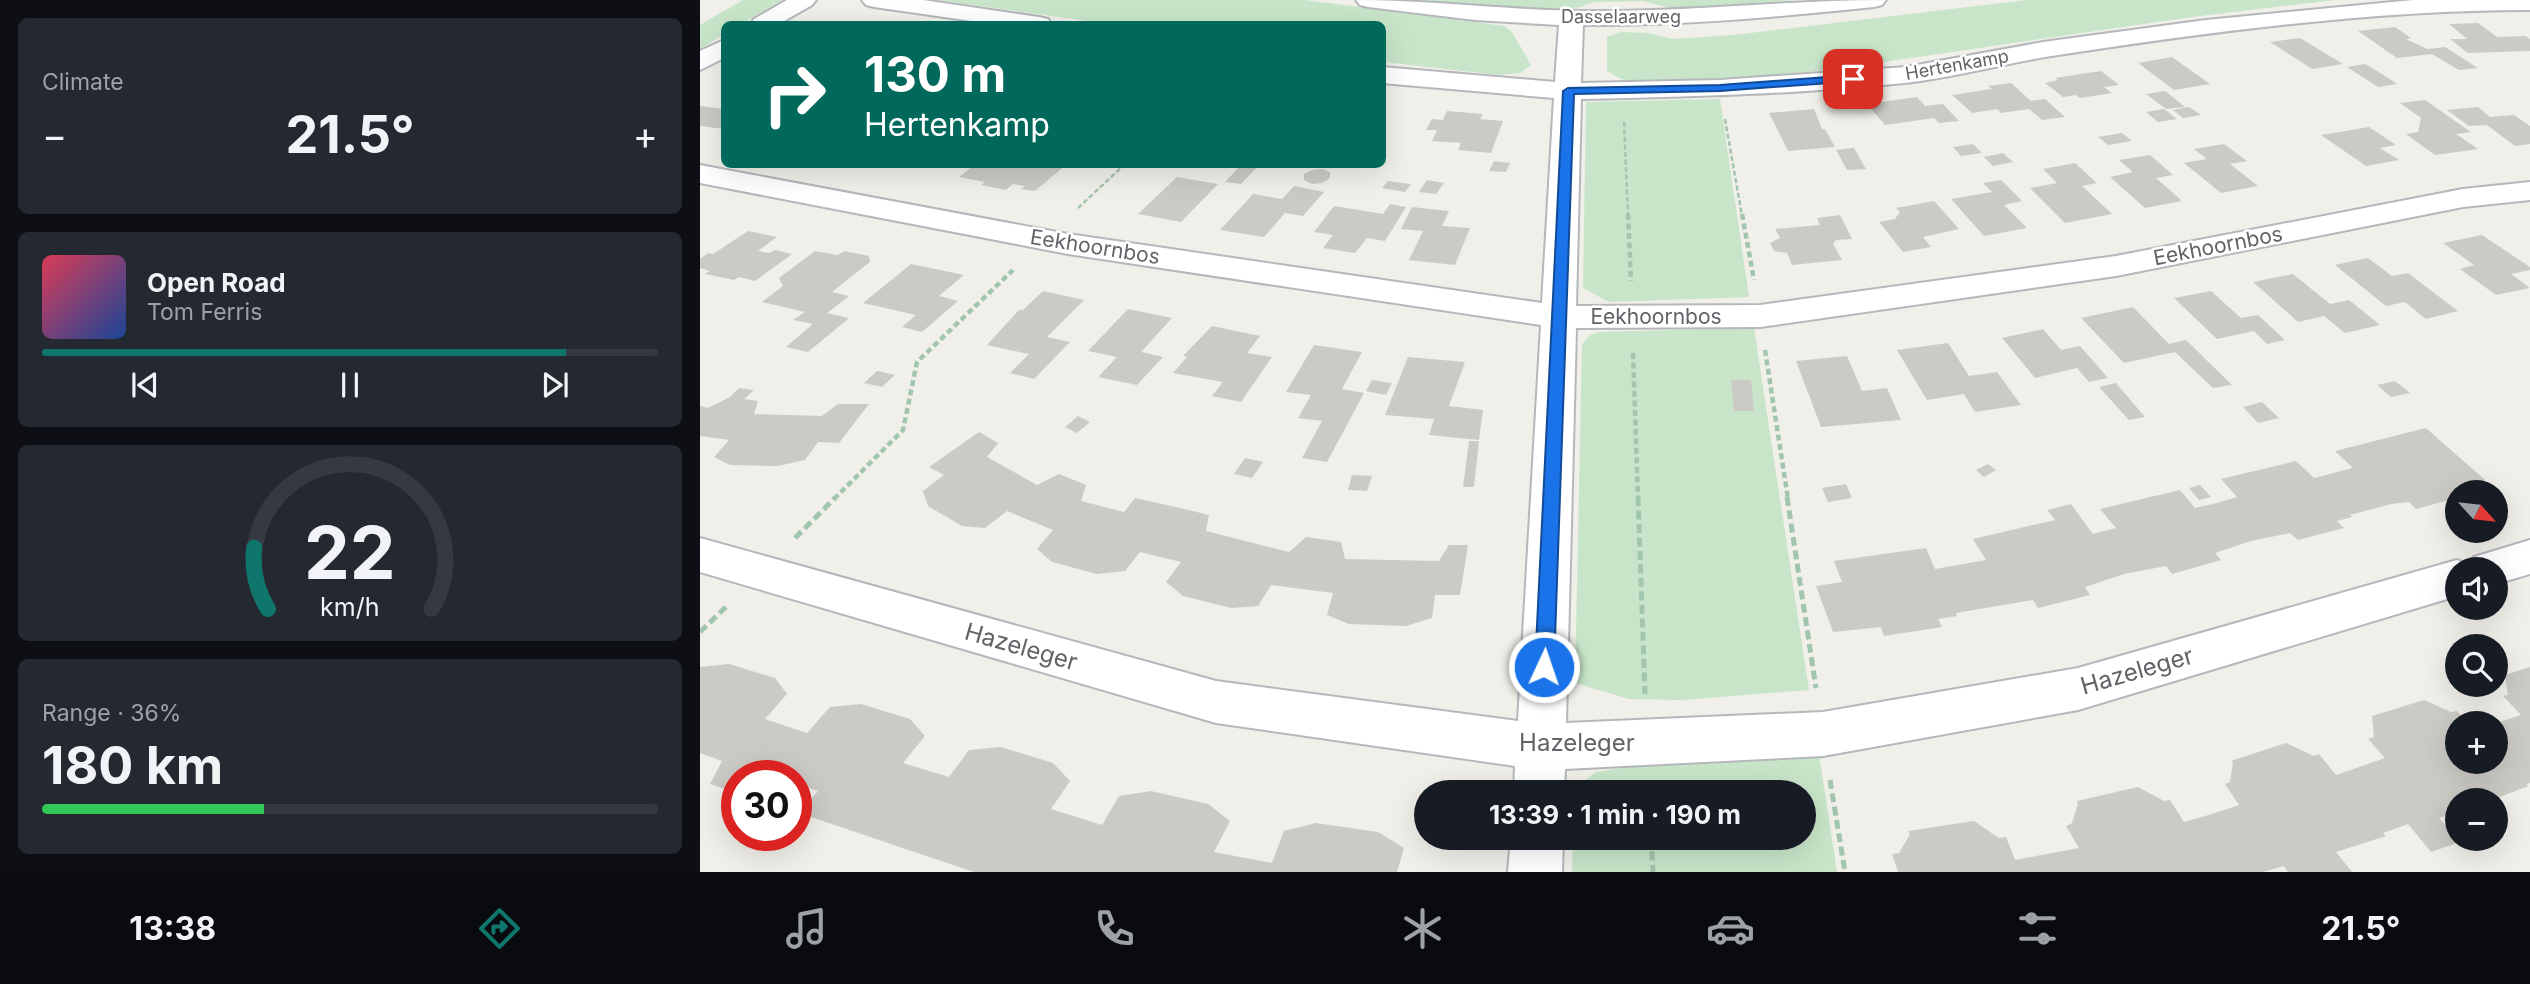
<!DOCTYPE html>
<html lang="en">
<head>
<meta charset="utf-8">
<style>
	:root { --surface:#171b24; --page:#242831; --text:#f1f3f6; --muted:#9ea1a6; --line:#363941; --accent:#0f766e }
	body { margin:0; font-family:Inter,sans-serif; background:var(--page); color:var(--text); height:100vh; display:flex; flex-direction:column; font-size:26px; white-space:nowrap }
	* { box-sizing:border-box; margin:0 }
	p { font-size:23px; color:var(--muted) }
	.icon { flex:none; width:38px; height:38px; fill:none; stroke:currentColor; stroke-width:2; stroke-linecap:round; stroke-linejoin:round }
	.map { position:relative; flex:1; overflow:hidden }
	.drawer { display:flex; flex-direction:column; gap:18px; padding:18px; background:#0d0f14; width:700px }
	.drawer>* { flex:none }
	.top-card { position:absolute; left:21px; top:21px; width:665px; height:147px; border-radius:10px; box-shadow:0 7px 28px #0002; background:#00695c; color:#fff; overflow:hidden }
	.needle { width:46px; rotate:117deg }
	.buttons { position:absolute; left:1745px; top:480px; display:grid; gap:14px }
	.buttons a { display:grid; place-items:center; width:63px; height:63px; border-radius:50%; background:var(--surface); box-shadow:0 7px 28px #0002; font-size:35px }
	.speed { position:absolute; left:21px; top:760px; display:flex; gap:14px; font-size:35px; font-weight:700; text-align:center }
	.speed>* { display:grid; place-content:center; width:91px; height:91px; border-radius:50%; background:var(--surface); box-shadow:0 7px 28px #0002; line-height:1 }
	.speed .limit { border:10px solid #d22; background:#fff; color:#111 }
	.pin { position:absolute; display:grid; place-items:center; width:60px; height:60px; color:#fff; margin:-30px; border-radius:14px; box-shadow:0 4px 10px #0006 }
	.me { position:absolute; width:77px; margin:-38px; rotate:3deg; stroke-linejoin:round; filter:drop-shadow(0 0 5px #0008) }
	.turn { display:flex; align-items:center; gap:24px; height:147px; padding:0 28px; font-size:32px }
	.turn .icon { width:91px; height:91px; stroke-width:2.5 }
	.turn b { display:block; font-size:49px; line-height:60px }
	.big { font-size:52px; font-weight:700; line-height:1.1 }
	.drawer .tile { flex:1; display:flex; flex-direction:column; justify-content:center; gap:10px; min-width:0; padding:0 24px; border-radius:10px; background:var(--page) }
	.drawer .dial { align-items:center; gap:0 }
	.dial svg { height:182px; overflow:visible; fill:none; stroke:var(--line); stroke-width:7; stroke-linecap:round; text-anchor:middle }
	.dial text { fill:var(--text); stroke:none }
	.song { display:flex; align-items:center; gap:21px }
	.cover { width:84px; height:84px; border-radius:10px; background:linear-gradient(135deg,hsl(350 70% 55%),hsl(220 70% 35%)) }
	.played { height:7px; border-radius:4px; background:linear-gradient(90deg,var(--accent) 85%,var(--line) 85%) }
	.keys { display:flex; justify-content:space-around; direction:ltr }
	.heat { display:flex; justify-content:space-between; align-items:center; font-size:38px; direction:ltr }
	.charge { height:10px; border-radius:5px; background:linear-gradient(90deg,#34c759 36%,var(--line) 0) }
	.trip { position:absolute; left:714px; top:780px; width:402px; height:70px; border-radius:35px; background:var(--surface); box-shadow:0 7px 28px #0002; font-weight:700; line-height:70px; text-align:center }
	.menu { display:flex; height:112px; justify-content:space-around; align-items:center; background:#090b0e; color:var(--muted) }
	.menu .icon { width:49px; height:49px }
	.menu .on { color:var(--accent) }
	.menu b { font-size:32px; color:var(--text) }
	main { display:flex; flex:1; min-height:0 }
	.map>svg:first-child { display:block }
	.green { fill:#c8e5c9 }
	.building { fill:#cccac5 }
	.lines { fill:none; stroke-linecap:round; stroke-linejoin:round }
	.minor-casing { stroke:#b5b8bb; stroke-width:4 }
	.path-far2 { stroke:#a2c5ae; stroke-width:2.5; stroke-dasharray:5 2.5; stroke-linecap:butt }
	.path-far1 { stroke:#a2c5ae; stroke-width:4.5; stroke-dasharray:6 3.5; stroke-linecap:butt }
	.path { stroke:#a2c5ae; stroke-width:5; stroke-dasharray:9 4.5; stroke-linecap:butt }
	.minor { fill:#fff; fill-rule:evenodd }
	.route { fill:#1a73e8; stroke:#114b97; stroke-width:2 }
	.labels { text-anchor:middle; stroke-width:5; stroke-linejoin:round; paint-order:stroke }
	.far-street-label { font-size:18px; fill:#606367; stroke:#fff }
	.street-label { font-size:21px; fill:#606367; stroke:#fff }
	.near-street-label { font-size:24px; fill:#606367; stroke:#fff }
</style>
</head>
<body>
<main>
<section class="drawer">
<div class="tile"><p>Climate</p>
<div class="heat"><a>−</a><b class="big">21.5°</b><a>+</a></div>
</div>
<div class="tile">
<div class="song"><i class="cover"></i><div><b>Open Road</b><p>Tom Ferris</p></div></div>
<div class="played"></div>
<div class="keys"><svg class="icon" aria-label="previous" viewBox="0 0 24 24"><path d="M18 5L8 12l10 7zM5 5v14"/></svg><svg class="icon" aria-label="pause" viewBox="0 0 24 24"><path d="M8 5v14M16 5v14"/></svg><svg class="icon" aria-label="next" viewBox="0 0 24 24"><path d="M6 5l10 7-10 7zM19 5v14"/></svg></div>
</div>
<div class="tile dial"><svg viewBox="0 0 100 80">
<path d="M14 69A42 42 0 1 1 86 69"/>
<path d="M14 69A42 42 0 0 1 8 42" stroke="#0f766e"/>
<text x="50" y="56" font-size="32" font-weight="700">22</text>
<text x="50" y="72" font-size="11">km/h</text>
</svg></div>
<div class="tile"><p>Range · 36%</p><b class="big">180 km</b><div class="charge"></div></div>
</section>
<div class="map">
<svg width="1830" height="872" viewBox="0 0 1830 872">
	<rect width="100%" height="100%" fill="#f0efe9"/>
	<!-- green -->
	<path class="green" d="M43,0H82L41,24H24V34L0,49V25Z
		M237,0H605L804,26L812,32L831,65L820,73L799,75L683,62L682,24H409Z
		M715,0H1097L972,9L944,1L894,2L881,7L849,11Z
		M1327,0H1635L1492,17L1128,70L1026,79L944,83L921,79L907,71V37L921,32L949,33L972,39L1033,35Z
		M1020,99L1049,297L909,302L883,288L886,102Z
		M1054,328L1109,690L982,700L929,699L875,683L882,344L890,335L899,332Z
		M1119,754L1137,872H872L873,838H1104V793H874V789L896,772L953,763L1008,764Z"/>
	<!-- building -->
	<path class="building" d="M1778,23L1797,37L1826,36L1830,39V51L1768,53L1750,39H1767L1749,24Z
		M1695,27L1711,38L1706,39L1727,49L1745,47L1778,68L1759,70L1732,54L1697,58L1658,31Z
		M1600,38L1643,64L1612,69L1570,42Z
		M1472,57L1510,84L1474,90L1438,63Z
		M1665,64L1682,74L1697,84L1678,87L1647,67Z
		M1401,71L1419,85L1404,87L1412,93L1380,98L1376,95L1363,97L1345,83L1358,80L1355,78Z
		M1311,83L1331,101L1345,99L1365,117L1342,120L1329,109L1301,113L1297,109L1272,113L1252,95L1292,89L1288,86Z
		M1465,91L1485,107L1466,109L1446,94Z
		M1217,97L1225,106L1243,104L1259,121L1239,123L1234,118L1185,125L1167,104Z
		M1725,100L1771,132L1756,134L1778,149L1735,155L1706,134L1718,132L1721,118L1700,103Z
		M0,106L24,109V129L0,126Z
		M1489,107L1501,115L1483,118L1473,110Z
		M1778,107L1790,117L1814,115L1830,126V144L1815,146L1787,125L1769,126L1747,110Z
		M1114,109L1122,129H1125L1135,147L1088,151L1069,113Z
		M1464,109L1477,119L1458,122L1446,112Z
		M747,111L783,114L780,119L803,121L791,153L758,150L761,143L732,141L737,130H726L732,119L743,120Z
		M1669,127L1696,145L1680,148L1699,160L1666,166L1621,135Z
		M1422,133L1432,141L1408,145L1398,137Z
		M1273,144L1282,153L1261,156L1253,147Z
		M1524,144L1547,161L1530,164L1558,186L1521,193L1484,163L1507,159L1494,149Z
		M1154,148L1166,169L1147,170L1136,150Z
		M1303,153L1313,162L1293,166L1284,157Z
		M1450,155L1473,175L1456,178L1482,201L1445,208L1410,177L1433,172L1419,160Z
		M794,161L810,163L806,172L789,171Z
		M1375,163L1397,183L1382,186L1412,214L1365,223L1330,188L1357,183L1343,169Z
		M276,164H367L335,191L321,189L325,186L313,184L306,190L281,185L285,182L259,177Z
		M542,164H560L541,184L525,182Z
		M623,169L630,172V178L622,183L612,184L604,180V174L613,170Z
		M477,177L518,184L481,222L438,214Z
		M727,180L744,183L736,194L719,192Z
		M1301,180L1322,201L1304,205L1327,228L1284,236L1251,199L1292,192L1283,183Z
		M688,181L711,184L705,192L682,188Z
		M594,186L624,192L603,216L585,213L564,237L520,230L553,194L582,199Z
		M1234,201L1259,229L1223,237L1231,247L1203,252L1179,222L1195,219L1200,212L1196,208Z
		M690,204L706,207L685,241L667,238L655,253L623,248L633,235L614,232L634,206L683,214Z
		M712,207L749,211L742,226L770,228L755,265L709,260L723,231L701,229Z
		M1140,215L1152,239L1136,240L1133,244L1142,260L1092,265L1087,253L1074,251L1070,243L1080,238L1075,229L1120,225L1117,218Z
		M48,231L77,237L58,251L70,253L75,250L92,254L55,281L39,277L34,280L5,274L10,271L0,268V259L8,253L13,254Z
		M1782,235L1830,267V270L1811,274L1830,288L1796,295L1760,269L1774,265L1743,243Z
		M115,251L138,255L144,251L169,256L170,262L132,292L149,296L127,313L149,318L108,352L86,347L113,324L93,320L105,312L62,302L83,286L79,278Z
		M1668,258L1692,276L1708,273L1758,311L1726,319L1705,302L1686,306L1635,265Z
		M211,264L264,275L239,296L258,301L222,332L202,327L216,315L163,303Z
		M1593,274L1630,304L1649,300L1680,325L1645,333L1624,316L1598,322L1553,282Z
		M343,291L384,300L347,337L370,342L334,379L310,373L329,354L287,345L319,310H323Z
		M1511,291L1541,318L1558,315L1585,340L1567,344L1554,331L1517,339L1474,298Z
		M1433,307L1469,344L1486,340L1532,385L1513,388L1475,352L1424,363L1381,318Z
		M428,309L472,318L441,352L463,357L437,385L398,377L417,357L388,351Z
		M512,326L560,336L547,353L572,357L541,402L512,396L523,382L473,373L487,357L483,356Z
		M1343,329L1361,350L1380,346L1408,378L1389,382L1377,368L1335,378L1302,338Z
		M1248,343L1269,376L1297,372L1321,405L1275,412L1264,394L1227,400L1197,350Z
		M614,345L662,352L642,389L664,393L627,462L602,458L622,421L598,418L611,395L586,392Z
		M1147,356L1162,391L1187,388L1201,420L1121,427L1096,361Z
		M708,357L765,362L749,406L783,410L779,440L729,435L734,419L685,415Z
		M177,371H178L195,375L182,387L164,383Z
		M672,380L692,383L686,395L666,391Z
		M1031,380H1051L1054,411H1034Z
		M1695,381L1710,393L1691,397L1677,385Z
		M1416,383L1445,417L1429,420L1399,387Z
		M39,388L54,390L44,399L58,401L54,414L122,416L138,404H169L139,443L118,442L105,460L78,466L30,465L14,457L29,440L0,436V406L8,408L30,397Z
		M1562,402L1579,418L1558,423L1543,407Z
		M378,416L390,422L377,433L365,427Z
		M1726,428L1785,480L1752,490L1757,498L1738,503L1716,509L1709,502L1691,504L1650,515L1652,517L1637,521L1644,528L1598,540L1590,533L1551,541L1515,553L1521,560L1472,574L1466,566L1424,574L1385,587L1390,595L1338,608L1333,600L1256,613L1257,616L1238,619L1242,627L1184,636L1181,627L1133,632L1116,586L1142,582L1134,561L1226,548L1235,569L1286,560L1273,539L1355,520L1347,510L1371,504L1393,534L1416,528L1400,509L1480,490L1495,508L1517,503L1537,497L1521,479L1596,461L1614,478L1653,468L1635,451Z
		M279,432L298,443L287,457L337,485L359,474L386,485L381,501L424,512L435,498L493,511L509,515L506,531L589,552L606,537L641,542L645,559L739,561L749,545H768L760,595H735L732,618L706,626L649,624L627,615L633,593L571,585L558,606L531,608L483,596L466,582L481,562L440,552L425,571L397,574L352,562L337,549L353,530L307,511L285,528L262,526L228,506L223,491L244,475L229,467Z
		M769,441H779L774,487H763Z
		M545,458L563,462L552,478L534,474Z
		M1288,464L1296,470L1284,477L1276,470Z
		M652,475L672,476L667,491L648,490Z
		M1146,484L1152,498L1128,502L1122,488Z
		M1500,485L1511,497L1499,500L1489,488Z
		M29,664L75,678L87,694L65,719L107,733L130,707L161,704L210,719L225,736L203,763L249,777L269,750L301,747L353,763L370,781L351,809L402,825L419,796L451,791L508,804L530,821L514,852L572,863L584,831L616,823L678,832L704,848L697,872H274L99,813L118,791L96,784V775H37V793L10,784L22,761L0,753V667Z
		M1830,667V783L1826,785L1829,786L1791,800H1757V812L1739,818L1760,842L1731,852L1708,824L1683,833L1686,836L1636,852L1652,872H1588L1584,866L1563,872H1198L1192,854L1199,853L1210,834L1208,831L1274,821L1299,838L1306,837L1315,860L1379,848L1366,826L1372,823L1378,804L1377,801L1438,787L1464,801L1470,800L1484,822L1512,814L1539,805L1525,784L1530,782L1533,763L1531,761L1586,743L1614,756L1619,754L1636,775L1685,758L1668,739L1674,737L1672,716L1724,700L1751,712L1757,711L1768,723H1757V761H1796V723L1821,715L1803,696L1808,695L1805,675Z"/>
	<g class="lines">
		<defs>
			<path id="minor" d="M87,0H116L112,5L79,24H51L54,19Z
				M162,0H223L339,17L348,19L351,24H293L174,7L166,5Z
				M656,0C739,0 820,12 902,11C997,11 1091,0 1186,0L1182,5L1174,7C1077,17 980,26 883,25L881,83L1020,80L1206,67L1343,42L1506,20L1713,0H1830V10C1671,10 1502,33 1345,57C1298,65 1251,78 1204,83C1097,94 989,97 881,99L876,306L1060,305L1416,256L1763,189L1830,182V200L1763,207L1416,276L1060,327L876,328L866,723L1123,712L1378,668L1757,560L1770,565L1774,557L1830,540V574L1796,584V569H1757V596L1378,710L1123,756L865,769L864,793H814L815,766L516,723L0,572V538L516,681L818,721L841,325L368,254L0,183V165L368,234L842,303L854,98L682,83V67L855,82L859,25L775,20L668,7L660,5Z
				M24,40V58L0,70V51Z
				M811,838H863L862,872H808Z"/>
		</defs>
		<!-- minor casing -->
		<use href="#minor" class="minor-casing"/>
		<!-- path-far2 -->
		<path class="path-far2" d="M1025,119L1042,216
			M924,122L928,216
			M378,208L425,164"/>
		<!-- path-far1 -->
		<path class="path-far1" d="M928,214L931,281
			M1042,214L1054,280
			M1065,350L1088,499
			M933,353L938,499
			M134,499L203,430L217,362L313,270"/>
		<!-- path -->
		<path class="path" d="M938,497L945,694
			M1087,497L1116,688
			M95,538L136,497
			M0,632L27,606
			M1130,780L1145,872
			M951,838L953,872"/>
		<!-- minor -->
		<use href="#minor" class="minor"/>
	</g>
	<!-- route -->
	<path class="route" d="M1153,75L1157,76V81L1020,91L874,94L854,667L851,673L844,675L837,673L835,667L863,91L868,88L1020,85Z"/>
	<g class="labels">
		<!-- far-street labels -->
		<g class="far-street-label">
			<text x="921" y="23">Dasselaarweg</text>
			<text transform="translate(1257 65) rotate(-10)" y="6">Hertenkamp</text>
		</g>
		<!-- street labels -->
		<g class="street-label">
			<text transform="translate(1518 246) rotate(-11)" y="7">Eekhoornbos</text>
			<text transform="translate(395 247) rotate(9)" y="7">Eekhoornbos</text>
			<text x="956" y="324">Eekhoornbos</text>
		</g>
		<!-- near-street labels -->
		<g class="near-street-label">
			<text transform="translate(321 647) rotate(16)" y="8">Hazeleger</text>
			<text transform="translate(1437 671) rotate(-16)" y="8">Hazeleger</text>
			<text x="877" y="751">Hazeleger</text>
		</g>
	</g>
</svg>
<div class="buttons">
<a><svg class="needle" viewBox="-14 -14 28 28"><path d="M0-13l5 13h-10z" fill="#e53935"/><path d="M0 13l5-13h-10z" fill="#9ea1a6"/></svg></a>
<a><svg class="icon" aria-label="sound" viewBox="0 0 24 24"><path d="M4 9h4l5-4v14l-5-4H4zM17 9q2 3 0 6"/></svg></a>
<a><svg class="icon" aria-label="search" viewBox="0 0 24 24"><circle cx="10" cy="10" r="6"/><path d="M15 15l6 6"/></svg></a>
<a>+</a>
<a>−</a>
</div>
<div class="speed"><div class="limit">30</div></div>
<div class="pin" style="left:1153px;top:79px;background:#d93025"><svg class="icon" aria-label="arrive" viewBox="0 0 24 24"><path d="M6 21V4h12l-3 4 3 4H6"/></svg></div>
<svg class="me" style="left:844px;top:667px" viewBox="-20 -20 40 40"><circle r="17" fill="#1a73e8" stroke="#fff" stroke-width="3"/><path d="M0-11L8 9 0 5-8 9z" fill="#fff"/></svg>
<div class="trip">13:39 · 1 min · 190 m</div>
<div class="top-card">
<div class="turn"><svg class="icon" aria-label="right" viewBox="0 0 24 24"><path d="M7 20v-9h11M14 6l5 5-5 5"/></svg><div><b>130 m</b>Hertenkamp</div></div>
</div>
</div>
</main>
<nav class="menu">
<b>13:38</b>
<svg class="icon on" aria-label="directions" viewBox="0 0 24 24"><path d="M12 3l9 9-9 9-9-9zM9 14v-3h6M13 9l2 2-2 2"/></svg>
<svg class="icon" aria-label="music" viewBox="0 0 24 24"><path d="M9 18V5l10-2v13"/><circle cx="6" cy="18" r="3"/><circle cx="16" cy="16" r="3"/></svg>
<svg class="icon" aria-label="phone" viewBox="0 0 24 24"><path d="M5 4h4l2 5-3 2q2 4 5 5l2-3 5 2v4C11 20 4 13 5 4z"/></svg>
<svg class="icon" aria-label="climate" viewBox="0 0 24 24"><path d="M12 3v18M4 7l16 10M4 17L20 7"/></svg>
<svg class="icon" aria-label="car" viewBox="0 0 24 24"><path d="M5 17H2v-5l4-1 3-4h7l3 4 3 1v5h-3M9 17h6M6 11h13"/><circle cx="7" cy="17" r="2"/><circle cx="17" cy="17" r="2"/></svg>
<svg class="icon" aria-label="filters" viewBox="0 0 24 24"><path d="M4 7h16M4 17h16"/><circle cx="9" cy="7" r="2"/><circle cx="15" cy="17" r="2"/></svg>
<b>21.5°</b>
</nav>
</body>
</html>
